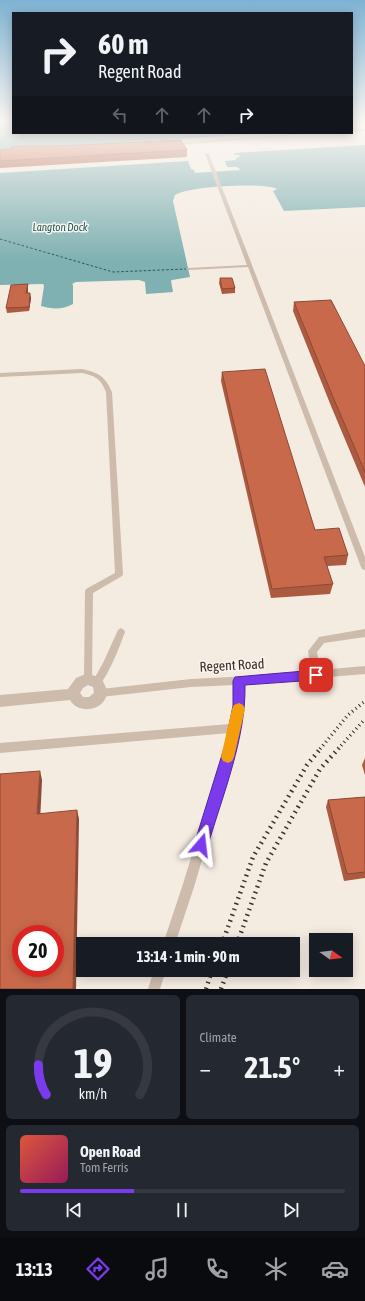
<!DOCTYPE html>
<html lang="en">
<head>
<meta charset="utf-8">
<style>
	:root { --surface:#171b24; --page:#242831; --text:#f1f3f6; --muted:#9ea1a6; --line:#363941; --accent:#7c3aed }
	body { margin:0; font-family:"Asap Condensed",sans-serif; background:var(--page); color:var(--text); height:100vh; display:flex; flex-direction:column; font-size:15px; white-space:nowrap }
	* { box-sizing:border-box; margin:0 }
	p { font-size:13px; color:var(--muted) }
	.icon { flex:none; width:22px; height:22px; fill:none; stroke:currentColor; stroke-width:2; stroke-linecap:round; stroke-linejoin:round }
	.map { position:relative; height:989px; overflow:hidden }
	.sheet { display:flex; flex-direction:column; gap:6px; padding:6px; background:#0d0f14; flex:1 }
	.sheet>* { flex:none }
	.hud { position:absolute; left:12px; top:12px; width:341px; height:122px; border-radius:0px; box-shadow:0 2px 10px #0003; background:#171b24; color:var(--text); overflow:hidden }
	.needle { width:26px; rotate:105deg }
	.fabs { position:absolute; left:309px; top:933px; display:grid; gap:8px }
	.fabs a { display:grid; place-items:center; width:44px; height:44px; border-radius:0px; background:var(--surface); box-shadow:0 2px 10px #0003; font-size:20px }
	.speed { position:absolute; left:12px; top:925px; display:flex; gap:8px; font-size:20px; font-weight:700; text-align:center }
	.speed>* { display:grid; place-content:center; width:52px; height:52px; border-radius:50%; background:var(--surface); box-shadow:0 2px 10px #0003; line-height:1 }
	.speed .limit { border:6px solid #d22; background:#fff; color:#111 }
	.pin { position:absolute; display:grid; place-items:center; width:34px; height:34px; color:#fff; margin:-17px; border-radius:8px; box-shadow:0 2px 6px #0006 }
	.me { position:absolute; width:44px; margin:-22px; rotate:17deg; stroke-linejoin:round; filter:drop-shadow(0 0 3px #0008) }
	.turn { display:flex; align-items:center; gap:14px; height:84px; padding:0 20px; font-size:18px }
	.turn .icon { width:52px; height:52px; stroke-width:2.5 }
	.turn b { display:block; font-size:28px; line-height:34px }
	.lanes { display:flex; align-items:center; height:38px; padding:0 20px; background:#0003; justify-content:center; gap:20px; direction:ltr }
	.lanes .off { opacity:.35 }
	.big { font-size:30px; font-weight:700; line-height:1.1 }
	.sheet .widget { flex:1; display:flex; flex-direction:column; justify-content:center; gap:6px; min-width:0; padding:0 14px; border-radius:6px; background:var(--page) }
	.sheet .dial { align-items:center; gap:0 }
	.dial svg { height:104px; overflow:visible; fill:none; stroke:var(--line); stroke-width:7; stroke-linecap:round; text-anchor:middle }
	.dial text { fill:var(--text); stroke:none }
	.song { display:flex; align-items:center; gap:12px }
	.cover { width:48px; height:48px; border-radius:6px; background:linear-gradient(135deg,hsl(10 70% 55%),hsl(330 70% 35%)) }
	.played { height:4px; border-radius:2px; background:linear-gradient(90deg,var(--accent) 35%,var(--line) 35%) }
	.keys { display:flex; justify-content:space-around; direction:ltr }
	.heat { display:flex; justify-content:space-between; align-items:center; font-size:22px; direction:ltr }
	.sheet .tiles { flex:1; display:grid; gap:6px; grid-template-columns:1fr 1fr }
	.widget:last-child { grid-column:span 2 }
	.trip { position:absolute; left:76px; top:937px; width:224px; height:40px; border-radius:0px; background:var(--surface); box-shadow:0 2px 10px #0003; font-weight:700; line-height:40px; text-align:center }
	.dock { display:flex; height:64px; justify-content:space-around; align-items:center; background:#090b0e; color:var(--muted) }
	.dock .icon { width:28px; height:28px }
	.dock .on { color:var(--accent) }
	.dock b { font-size:18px; color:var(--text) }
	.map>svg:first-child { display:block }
	.water { fill:#7fb0b2 }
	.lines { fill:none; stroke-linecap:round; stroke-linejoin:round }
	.ferry { stroke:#1f5a5e; stroke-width:1; stroke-dasharray:2.5 2; stroke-linecap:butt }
	.service { fill:#cdbbac; fill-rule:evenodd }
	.minor { fill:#cdbbac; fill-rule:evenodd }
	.rail-far1 { stroke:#3b302b; stroke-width:3.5; stroke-dasharray:1 3.5; stroke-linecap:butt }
	.rail { stroke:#3b302b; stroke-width:4.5; stroke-dasharray:1.5 4.5; stroke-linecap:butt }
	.wall { fill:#ac5a40 }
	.shaded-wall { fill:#8c4a34 }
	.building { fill:#c8694b; stroke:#8c4a34; fill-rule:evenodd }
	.route { fill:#7c3aed; stroke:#51269a }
	.slow { fill:#f59e0b }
	.labels { text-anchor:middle; stroke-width:3; stroke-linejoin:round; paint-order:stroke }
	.far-water-label { font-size:11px; font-style:italic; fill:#1f5a5e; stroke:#fbf5ee }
	.near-street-label { font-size:14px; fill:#3b302b; stroke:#fbf5ee }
</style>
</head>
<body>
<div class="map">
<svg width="365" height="989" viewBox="0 0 365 989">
	<rect width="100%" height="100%" fill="#f4ebe1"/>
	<!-- water -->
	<path class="water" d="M0,123H13V133H273L0,150Z
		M365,145V207L284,211L273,191L277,189C262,182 189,186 175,195L173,201L190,277L172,280L171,281L173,292L146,294L145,282L139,280L76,282L72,284L73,285V304C62,310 52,309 41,306L44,286L43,284L0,285V173L188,161L191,169L194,170L195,173L241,170L237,167H227L225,161L236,160V158L240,157L239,155H235L234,153Z"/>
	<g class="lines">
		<!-- ferry -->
		<path class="ferry" d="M0,239L113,272L186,269"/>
		<!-- service -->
		<path class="service" d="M365,129V131L352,132V130Z
			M307,133H321L174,145L172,144Z
			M207,153L209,154L365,557V570L362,569L361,567L248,267L188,270L186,269L188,268L247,265L205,154Z
			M82,369C99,373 105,376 112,392L123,574L122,576L93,593L92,679L91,682L88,683L85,682L84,679L85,591L86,589L115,573L106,392C101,379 96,376 82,373L0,377V373Z
			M121,628L124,630L125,632C121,643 106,683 97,686L94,685L92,682L94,679L103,663L118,630Z
			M365,629V637L324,643L317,652L320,670L365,666V674L244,684V705L236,745L194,887L175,944H163L182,887L226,745L229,733L0,753V743L230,724L234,705V685L191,687L101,697L98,696L96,693L98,690L101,689L191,679L251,676L311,671L308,651L319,637Z
			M154,970H166L160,989H148Z"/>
		<!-- minor -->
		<path class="minor" d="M88,673L102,679L107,690C108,710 79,716 70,700L0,707V695L68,689L76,678ZM88,685L93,687L94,693L89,697H83L80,693L83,688Z"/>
		<!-- rail-far1 -->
		<path class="rail-far1" d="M320,749L348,715L365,701
			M338,749L365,719"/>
		<!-- rail -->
		<path class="rail" d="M222,944L253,857L307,765L321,748
			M237,944L266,863L320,769L339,748
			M206,989L212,970
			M221,989L228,970"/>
	</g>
	<!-- wall -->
	<path class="wall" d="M0,150H187V157L0,168Z
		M220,278L235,288V293L222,294L219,283Z
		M28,284V293L31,298L29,311L7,313L6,308Z
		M294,302L365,366V487L331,406L293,311Z
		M222,372L315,530L348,555L346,565L327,566L333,584L330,594L271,598L221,381Z
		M365,758V775L362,765Z
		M365,797V878L344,881L326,807L328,800Z"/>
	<!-- shaded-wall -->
	<path class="shaded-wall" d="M28,284V289L27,298L26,293Z
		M30,293L31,298L29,311V307Z
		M40,771L42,780L40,822L37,814Z
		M77,810L79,819L76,989H73Z"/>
	<!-- building -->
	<path class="building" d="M181,140L187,150L0,161V150L11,149V147L25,146H59Z
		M220,278H232L235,288L222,289Z
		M28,284L26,293H30L29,307L6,308L11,285Z
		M331,300L365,366V472L333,397L294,302Z
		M265,369L315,530L339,528L348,555L324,557L333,584L272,589L222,372Z
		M40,771L37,814L77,810L73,989H0V774ZM21,934H55V968H21Z
		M365,797V872L347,874L328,800Z"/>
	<!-- sky -->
	<linearGradient id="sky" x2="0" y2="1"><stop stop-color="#7eb2d2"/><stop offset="0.47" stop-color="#faf6f2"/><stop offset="1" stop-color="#faf6f2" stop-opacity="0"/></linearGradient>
	<rect width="365" height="261" fill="url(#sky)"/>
	<!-- route -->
	<path class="route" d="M316,670L320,671L322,675L320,678L316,680L245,685C246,738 223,794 208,845L206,850L201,852L196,850L194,845L225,745L233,706V681L235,677Z"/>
	<!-- slow -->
	<path class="slow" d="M239,703L243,705L245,709L234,757L232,761L228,763L223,761L221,757L232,709L234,705Z"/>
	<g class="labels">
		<!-- far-water labels -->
		<g class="far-water-label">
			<text x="60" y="231">Langton Dock</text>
		</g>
		<!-- near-street labels -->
		<g class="near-street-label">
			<text transform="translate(232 665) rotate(-3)" y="5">Regent Road</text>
		</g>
	</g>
</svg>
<div class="fabs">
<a><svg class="needle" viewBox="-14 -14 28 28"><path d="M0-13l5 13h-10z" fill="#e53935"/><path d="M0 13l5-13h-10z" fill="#9ea1a6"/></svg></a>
</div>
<div class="speed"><div class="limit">20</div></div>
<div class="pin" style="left:316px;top:675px;background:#d93025"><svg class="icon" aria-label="arrive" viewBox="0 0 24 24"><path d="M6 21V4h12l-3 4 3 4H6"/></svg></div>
<svg class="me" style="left:201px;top:845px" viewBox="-20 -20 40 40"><path d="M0-17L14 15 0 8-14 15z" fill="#7c3aed" stroke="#fff" stroke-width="4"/></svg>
<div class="trip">13:14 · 1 min · 90 m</div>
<div class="hud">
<div class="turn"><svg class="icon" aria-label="right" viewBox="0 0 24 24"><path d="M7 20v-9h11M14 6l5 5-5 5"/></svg><div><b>60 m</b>Regent Road</div></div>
<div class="lanes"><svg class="icon off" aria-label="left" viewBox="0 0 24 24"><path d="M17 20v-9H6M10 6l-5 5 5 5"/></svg><svg class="icon off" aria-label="ahead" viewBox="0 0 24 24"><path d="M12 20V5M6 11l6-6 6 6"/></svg><svg class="icon off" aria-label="ahead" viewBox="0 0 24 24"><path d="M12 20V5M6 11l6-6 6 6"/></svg><svg class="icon" aria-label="right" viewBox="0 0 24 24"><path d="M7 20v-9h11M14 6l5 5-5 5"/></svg></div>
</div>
</div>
<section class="sheet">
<div class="tiles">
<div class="widget dial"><svg viewBox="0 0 100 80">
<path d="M14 69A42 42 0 1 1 86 69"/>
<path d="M14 69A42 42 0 0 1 8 46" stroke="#7c3aed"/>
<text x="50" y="56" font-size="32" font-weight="700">19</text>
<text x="50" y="72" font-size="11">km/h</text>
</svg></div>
<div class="widget"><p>Climate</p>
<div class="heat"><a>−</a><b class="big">21.5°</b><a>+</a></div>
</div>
<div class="widget">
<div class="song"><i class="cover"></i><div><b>Open Road</b><p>Tom Ferris</p></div></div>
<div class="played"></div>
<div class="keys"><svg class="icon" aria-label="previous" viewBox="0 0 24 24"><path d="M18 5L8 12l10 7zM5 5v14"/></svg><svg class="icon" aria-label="pause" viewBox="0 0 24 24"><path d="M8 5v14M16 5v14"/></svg><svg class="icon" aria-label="next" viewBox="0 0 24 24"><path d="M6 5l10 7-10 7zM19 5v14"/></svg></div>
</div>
</div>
</section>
<nav class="dock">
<b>13:13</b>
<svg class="icon on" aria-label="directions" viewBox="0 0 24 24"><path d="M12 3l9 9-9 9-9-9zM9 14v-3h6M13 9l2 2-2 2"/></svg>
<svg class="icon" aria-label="music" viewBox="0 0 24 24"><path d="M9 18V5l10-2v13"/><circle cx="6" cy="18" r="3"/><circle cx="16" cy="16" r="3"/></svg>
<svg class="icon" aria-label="phone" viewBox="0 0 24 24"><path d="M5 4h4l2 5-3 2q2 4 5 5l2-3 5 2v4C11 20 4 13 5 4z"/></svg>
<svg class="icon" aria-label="climate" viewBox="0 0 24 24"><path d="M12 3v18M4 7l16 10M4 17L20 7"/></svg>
<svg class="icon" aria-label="car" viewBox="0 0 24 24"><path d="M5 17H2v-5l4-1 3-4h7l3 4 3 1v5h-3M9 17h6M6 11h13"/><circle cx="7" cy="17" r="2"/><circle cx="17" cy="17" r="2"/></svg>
</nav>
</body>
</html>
